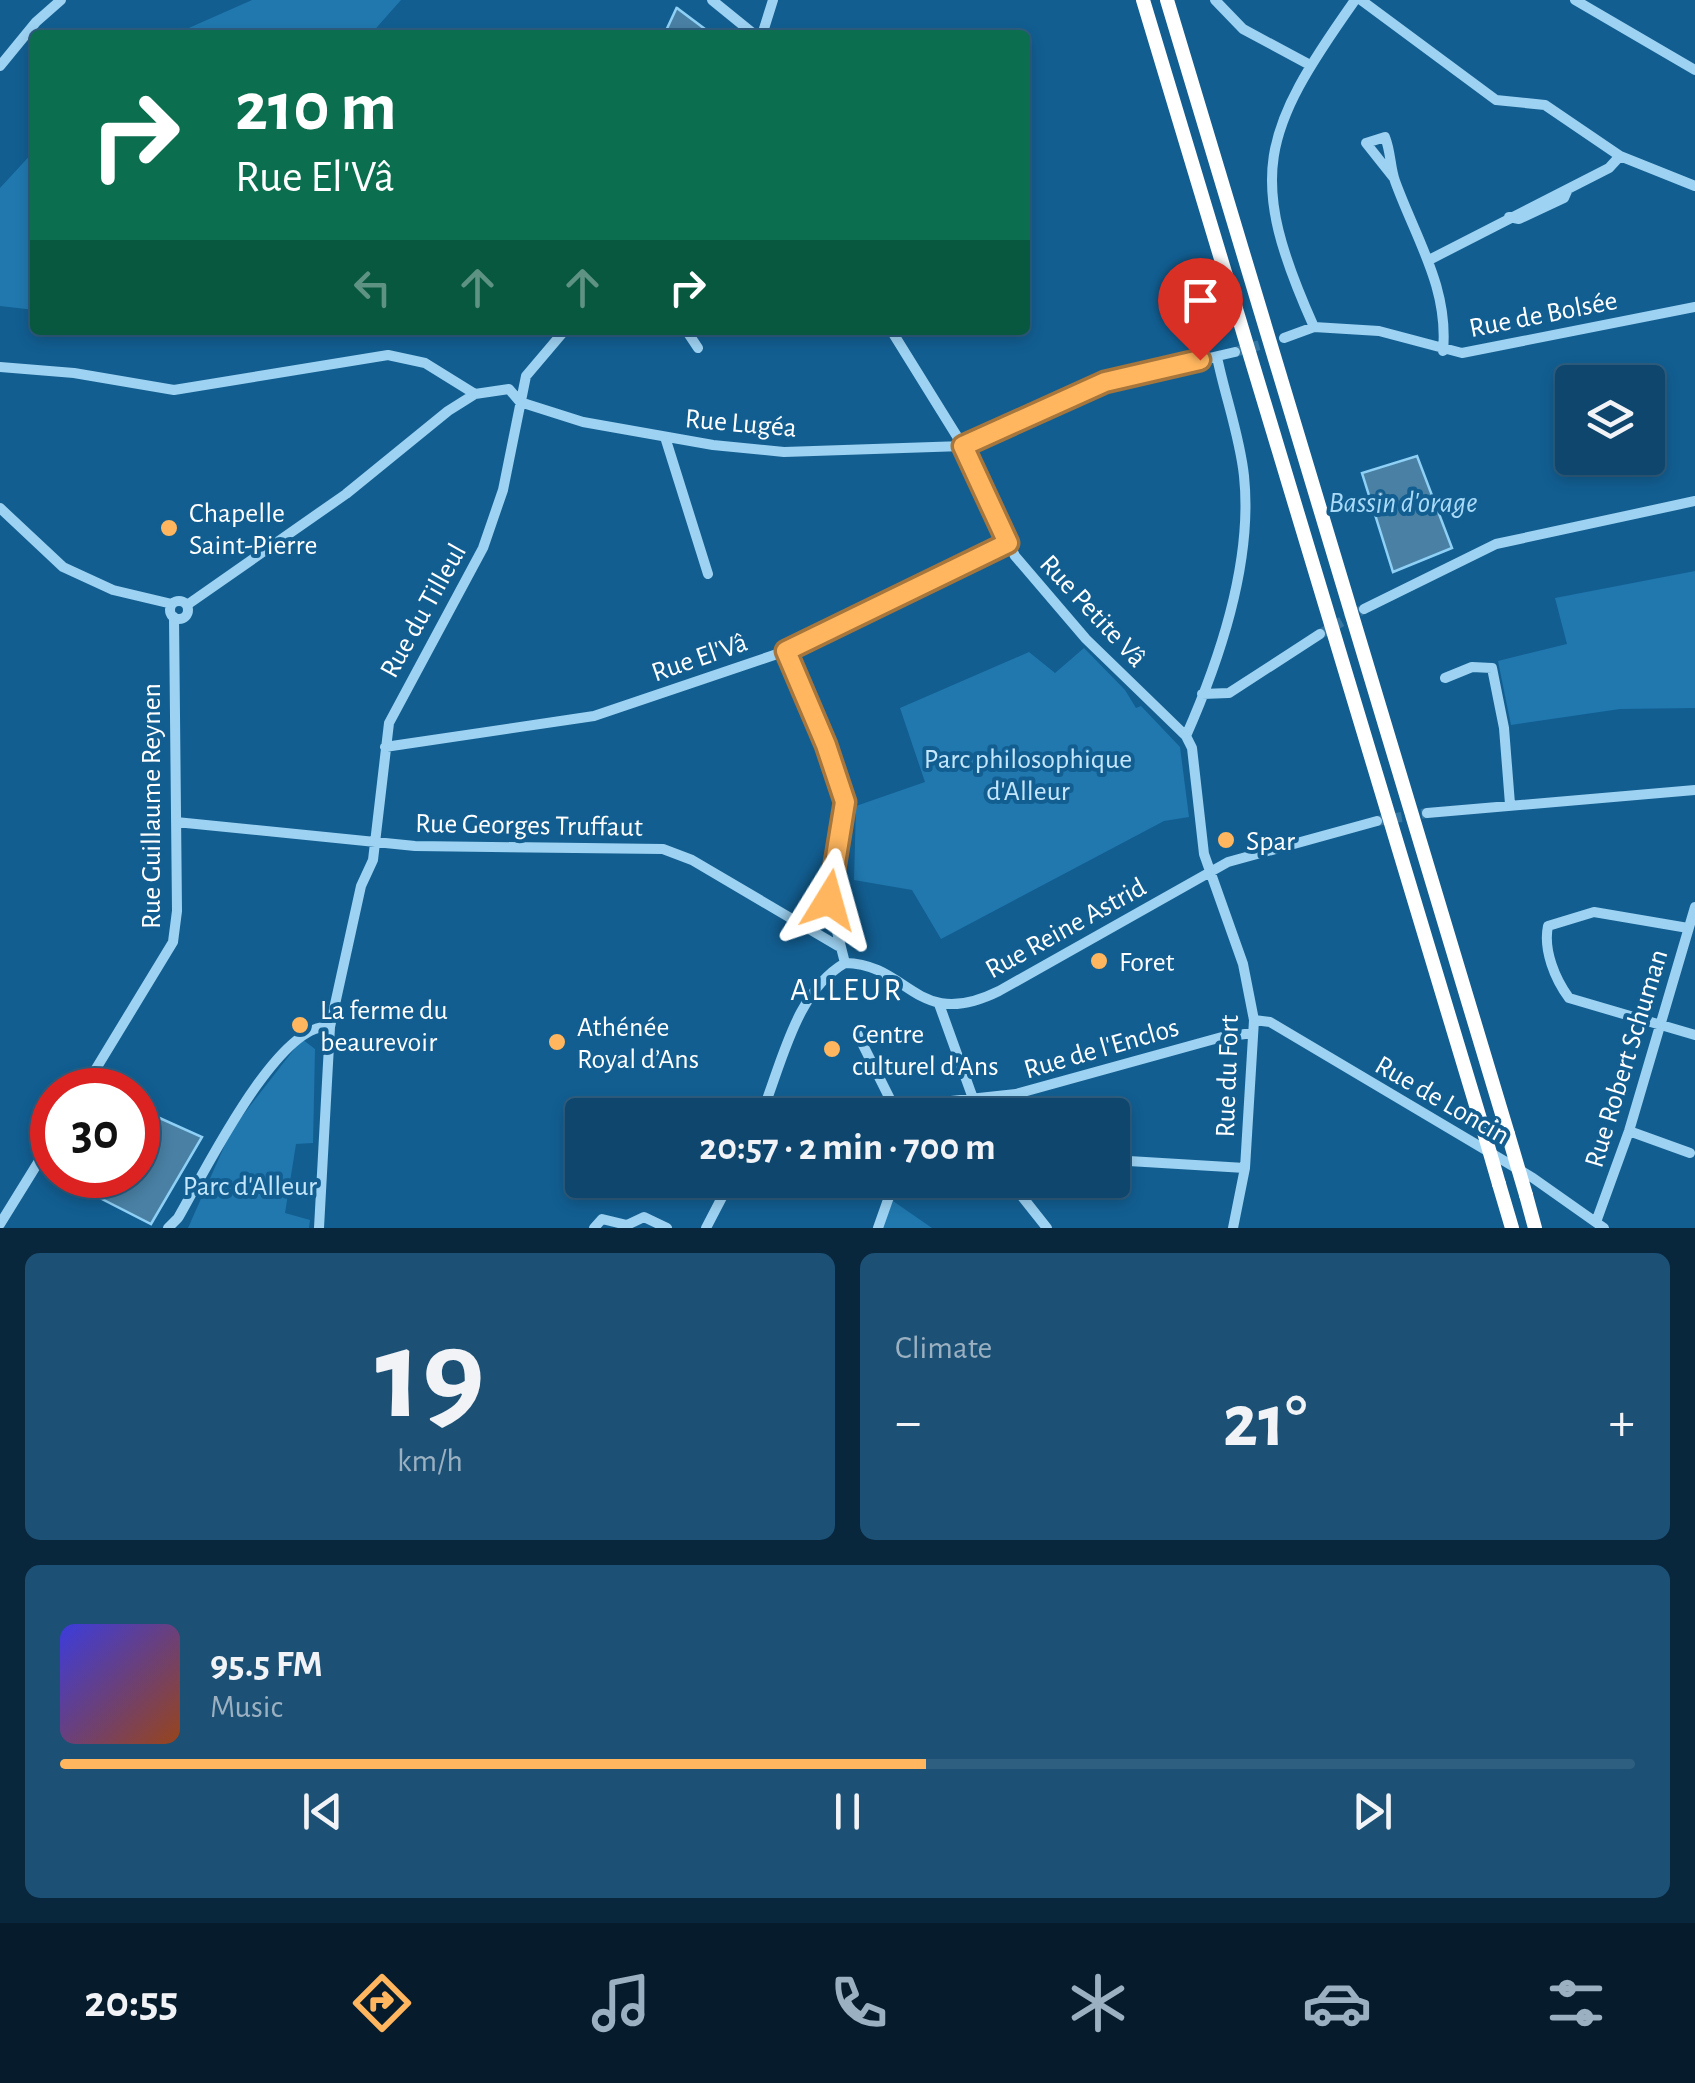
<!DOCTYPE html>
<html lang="en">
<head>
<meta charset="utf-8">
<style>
	:root { --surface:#0e466d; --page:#1c5075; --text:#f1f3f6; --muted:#9bb1c2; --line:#2e5e80; --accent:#ffb65e }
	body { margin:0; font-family:"Alegreya Sans",sans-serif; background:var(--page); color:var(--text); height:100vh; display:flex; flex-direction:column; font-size:38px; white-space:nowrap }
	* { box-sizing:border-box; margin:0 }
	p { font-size:32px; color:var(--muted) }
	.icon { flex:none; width:55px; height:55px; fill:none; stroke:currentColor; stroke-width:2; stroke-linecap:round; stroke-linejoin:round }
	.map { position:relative; height:1228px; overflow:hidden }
	.details { display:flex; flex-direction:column; gap:25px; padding:25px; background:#08263c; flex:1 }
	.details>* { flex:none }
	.guide { position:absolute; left:30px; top:30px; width:1000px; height:305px; border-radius:10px; box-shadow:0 5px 15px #0003,0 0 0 2px var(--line); background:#0b6e4f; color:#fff; overflow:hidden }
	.tools { position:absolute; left:1555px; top:365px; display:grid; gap:20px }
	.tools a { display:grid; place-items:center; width:110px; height:110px; border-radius:10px; background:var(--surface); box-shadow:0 5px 15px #0003,0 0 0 2px var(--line); font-size:50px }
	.speed { position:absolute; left:30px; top:1068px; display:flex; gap:20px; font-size:50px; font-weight:700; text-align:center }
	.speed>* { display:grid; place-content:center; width:130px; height:130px; border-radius:50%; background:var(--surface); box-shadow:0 5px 15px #0003,0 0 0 2px var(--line); line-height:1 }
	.speed .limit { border:15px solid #d22; background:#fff; color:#111 }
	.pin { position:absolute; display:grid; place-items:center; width:85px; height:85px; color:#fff; margin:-102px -42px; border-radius:50% 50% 50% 0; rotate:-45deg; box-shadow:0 0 10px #0007 }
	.pin .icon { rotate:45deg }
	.me { position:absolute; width:110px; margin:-55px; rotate:8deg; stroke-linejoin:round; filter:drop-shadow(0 0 8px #0008) }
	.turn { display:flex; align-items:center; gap:35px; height:210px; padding:0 40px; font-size:45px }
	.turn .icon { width:130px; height:130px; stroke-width:2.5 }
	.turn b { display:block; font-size:70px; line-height:85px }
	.lanes { display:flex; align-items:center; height:95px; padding:0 40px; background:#0003; justify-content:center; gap:50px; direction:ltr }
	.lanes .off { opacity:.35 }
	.big { font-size:75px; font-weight:700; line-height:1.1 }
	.details .card { flex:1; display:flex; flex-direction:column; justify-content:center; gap:15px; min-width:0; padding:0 35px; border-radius:15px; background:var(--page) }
	.details .dial { align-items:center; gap:0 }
	.dial b { font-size:130px; line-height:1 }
	.song { display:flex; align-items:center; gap:30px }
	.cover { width:120px; height:120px; border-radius:15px; background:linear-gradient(135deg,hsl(240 70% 55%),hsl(20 70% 35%)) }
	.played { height:10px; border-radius:5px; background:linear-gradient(90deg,var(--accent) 55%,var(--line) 55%) }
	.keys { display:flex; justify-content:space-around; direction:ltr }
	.heat { display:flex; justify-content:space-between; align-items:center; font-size:55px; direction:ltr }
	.details .tiles { flex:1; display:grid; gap:25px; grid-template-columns:1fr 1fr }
	.card:last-child { grid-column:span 2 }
	.trip { position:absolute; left:565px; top:1098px; width:565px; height:100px; border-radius:10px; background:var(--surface); box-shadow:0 5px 15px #0003,0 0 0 2px var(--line); font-weight:700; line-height:100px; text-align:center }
	.tabs { display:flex; height:160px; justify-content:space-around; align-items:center; background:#061c2c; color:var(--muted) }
	.tabs .icon { width:70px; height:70px }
	.tabs .selected { color:var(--accent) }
	.tabs b { font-size:45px; color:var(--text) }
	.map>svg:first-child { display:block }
	.green { fill:#2078ae }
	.water { fill:#4980a4; stroke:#8fd0f6; stroke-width:2.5 }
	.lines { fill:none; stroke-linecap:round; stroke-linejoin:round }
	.minor-tunnel { stroke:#3676a2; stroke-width:10; stroke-dasharray:10 5; stroke-linecap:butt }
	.minor { stroke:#9dd2f2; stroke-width:10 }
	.highway { stroke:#fff; stroke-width:14 }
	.highway-bridge { stroke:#fff; stroke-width:14 }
	.route-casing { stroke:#a6763d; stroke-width:25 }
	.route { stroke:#ffb65e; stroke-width:18 }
	.poi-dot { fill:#ffb65e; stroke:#125e91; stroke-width:4 }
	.labels { text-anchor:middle; stroke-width:8; stroke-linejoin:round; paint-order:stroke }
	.street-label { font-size:28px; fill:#fff; stroke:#125e91 }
	.poi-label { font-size:28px; fill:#fff; stroke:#125e91; text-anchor:start }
	.park-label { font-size:28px; fill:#c4e7fd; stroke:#125e91 }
	.water-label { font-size:30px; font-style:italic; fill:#a9dbf9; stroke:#125e91 }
	.quarter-label { font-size:32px; letter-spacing:2.5px; fill:#fff; stroke:#125e91 }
</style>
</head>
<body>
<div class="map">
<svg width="1695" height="1228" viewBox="0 0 1695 1228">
	<rect width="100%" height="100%" fill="#125e91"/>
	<!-- green -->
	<path class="green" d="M252,0H401L370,35H173Z
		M35,150V310L0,306V188Z
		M1695,571V708L1620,709L1511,725L1498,661L1567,644L1555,598Z
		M1084,648L1125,690L1136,708L1141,706L1180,747L1189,817L1164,821L941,939L912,890L854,880L856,806L925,782L900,708L1029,652L1055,673Z
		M302,1039L315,1049L313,1143L296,1144L285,1213L310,1220L309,1228H188L232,1129Z
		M893,1201L932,1228H882Z"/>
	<!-- water -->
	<path class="water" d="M677,7V8L713,35H664Z
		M1417,456L1452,548L1393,572L1362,473Z
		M144,1111L202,1137L151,1224L98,1197L109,1175H138V1122Z"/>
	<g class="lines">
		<!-- minor-tunnel -->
		<path class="minor-tunnel" d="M1235,352L1274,341
			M1320,634L1364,609
			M1377,821L1427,813"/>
		<!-- minor -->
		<path class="minor" d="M712,0L755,35
			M1215,0L1243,29L1310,65
			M1361,0L1496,100L1545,105L1620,156L1695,186
			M1575,0L1695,70
			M762,35L773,0
			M0,66L36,22L61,0
			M1393,177L1366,143L1385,137C1391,152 1390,167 1395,181C1416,239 1449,288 1443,351
			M1509,217L1519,219L1564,198L1568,189
			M1431,259L1609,168L1620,156
			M1314,327C1246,175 1261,133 1355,0
			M686,330L698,348
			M891,330L963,446L1015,556L1086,639L1186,736L1192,748L1204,854L1243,964L1254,1020L1245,1168L1233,1228
			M1284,338L1314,327L1379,331L1462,353L1695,307
			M0,367L74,373L174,390L388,355L425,363L475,394
			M665,437L708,574
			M0,508L63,567L113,590L172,604
			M170 610a9 9 0 1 1 18 0a9 9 0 1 1-18 0Z
			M187,605L346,494L448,411L475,394L509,389L520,402L583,422L713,445L784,452L963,446L1105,382L1235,352
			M1364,609L1496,544L1695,501
			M786,651L827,745L845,801L829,900L845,963C910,964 916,1032 999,991L1228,862L1377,821
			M1445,678L1472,667L1492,668L1504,728L1510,804
			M1202,694L1229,693L1320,634
			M1186,736C1220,659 1253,562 1244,476C1240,437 1225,396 1217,357
			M385,747L594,716L786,651L1008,543
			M1427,813L1695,790
			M176,822L415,846L663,849L692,860L838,946
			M1688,928L1594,912L1548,926C1543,950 1555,979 1569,998L1695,1035
			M939,1004L979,1115
			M1254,1020L1270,1022L1533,1178L1604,1228
			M856,1031L898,1115
			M83,1090L173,942L177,911L174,617
			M761,1115C782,1064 795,992 845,963
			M905,1115L914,1105L1016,1094L1222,1037L1253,1033
			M1010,1115L1018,1109
			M1629,1131L1690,1153
			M1112,1160L1245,1168
			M1009,1180L1047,1228
			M1596,1222L1629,1131L1695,907
			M0,1224L52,1140
			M168,1228L178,1218C201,1179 278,1020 330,1027
			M319,1228L330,1027L361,886L373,860L389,723L483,548L503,490L526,376L565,330
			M594,1228L602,1219L627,1225L644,1217L667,1228
			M706,1228L731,1180
			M878,1228L895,1180"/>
		<!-- highway -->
		<path class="highway" d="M1143,0L1481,1122
			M1167,0L1508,1134
			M1499,1184L1512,1228
			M1526,1195L1535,1228"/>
		<!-- highway-bridge -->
		<path class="highway-bridge" d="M1481,1122L1499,1184
			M1508,1134L1526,1195"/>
	</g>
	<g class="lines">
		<defs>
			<path id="route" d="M829,900L845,802L826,745L786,651L1008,543L963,446L1105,382L1200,360"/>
		</defs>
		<!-- route casing -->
		<use href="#route" class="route-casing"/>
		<!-- route -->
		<use href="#route" class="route"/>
	</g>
	<!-- markers -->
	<g class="poi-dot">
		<circle cx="169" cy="528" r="10"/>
		<circle cx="1226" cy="840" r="10"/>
		<circle cx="1099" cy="961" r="10"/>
		<circle cx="300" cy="1025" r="10"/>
		<circle cx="557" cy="1042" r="10"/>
		<circle cx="832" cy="1049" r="10"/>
	</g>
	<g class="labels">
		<!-- street labels -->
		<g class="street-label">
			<text transform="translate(1543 313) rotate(-11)" y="10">Rue de Bolsée</text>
			<text transform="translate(741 422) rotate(5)" y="10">Rue Lugéa</text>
			<text transform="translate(422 610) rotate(-61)" y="10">Rue du Tilleul</text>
			<text transform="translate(1094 610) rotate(47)" y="10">Rue Petite Vâ</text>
			<text transform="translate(699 656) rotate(-19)" y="10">Rue El'Vâ</text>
			<text transform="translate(150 806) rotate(-90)" y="10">Rue Guillaume Reynen</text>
			<text transform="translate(529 824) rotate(1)" y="10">Rue Georges Truffaut</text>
			<text transform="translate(1065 927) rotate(-29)" y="10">Rue Reine Astrid</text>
			<text transform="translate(1101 1047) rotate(-16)" y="10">Rue de l'Enclos</text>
			<text transform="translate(1625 1058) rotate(-73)" y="10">Rue Robert Schuman</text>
			<text transform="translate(1226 1076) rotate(-88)" y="10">Rue du Fort</text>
			<text transform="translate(1443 1099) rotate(30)" y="10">Rue de Loncin</text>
		</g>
		<!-- poi labels -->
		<g class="poi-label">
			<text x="189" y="522">Chapelle<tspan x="189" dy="32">Saint-Pierre</tspan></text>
			<text x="1246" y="850">Spar</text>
			<text x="1119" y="971">Foret</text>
			<text x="320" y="1019">La ferme du<tspan x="320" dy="32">beaurevoir</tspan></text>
			<text x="577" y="1036">Athénée<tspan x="577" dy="32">Royal d’Ans</tspan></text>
			<text x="852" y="1043">Centre<tspan x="852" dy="32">culturel d'Ans</tspan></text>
		</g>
		<!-- park labels -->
		<g class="park-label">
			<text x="1028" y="768">Parc philosophique<tspan x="1028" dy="32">d'Alleur</tspan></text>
			<text x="250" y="1195">Parc d'Alleur</text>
		</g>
		<!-- water labels -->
		<g class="water-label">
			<text x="1403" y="512">Bassin d'orage</text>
		</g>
		<!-- quarter labels -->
		<g class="quarter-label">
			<text x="847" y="1000">ALLEUR</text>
		</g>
	</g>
</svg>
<div class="tools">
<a><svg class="icon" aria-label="layers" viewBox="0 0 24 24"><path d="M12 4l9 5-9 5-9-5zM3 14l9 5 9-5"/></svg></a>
</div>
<div class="speed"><div class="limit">30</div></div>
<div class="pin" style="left:1200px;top:360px;background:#d93025"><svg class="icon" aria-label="arrive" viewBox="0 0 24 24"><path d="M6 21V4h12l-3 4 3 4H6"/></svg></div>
<svg class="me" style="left:829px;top:900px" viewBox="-20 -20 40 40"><path d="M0-17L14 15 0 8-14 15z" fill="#ffb65e" stroke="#fff" stroke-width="4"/></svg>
<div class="trip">20:57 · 2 min · 700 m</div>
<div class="guide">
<div class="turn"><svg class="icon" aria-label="right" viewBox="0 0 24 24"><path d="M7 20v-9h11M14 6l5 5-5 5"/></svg><div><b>210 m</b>Rue El'Vâ</div></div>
<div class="lanes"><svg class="icon off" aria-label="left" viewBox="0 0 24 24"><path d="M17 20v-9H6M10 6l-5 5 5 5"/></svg><svg class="icon off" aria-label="ahead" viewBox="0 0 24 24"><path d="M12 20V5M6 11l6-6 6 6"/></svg><svg class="icon off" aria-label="ahead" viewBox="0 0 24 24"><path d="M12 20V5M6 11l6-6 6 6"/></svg><svg class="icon" aria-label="right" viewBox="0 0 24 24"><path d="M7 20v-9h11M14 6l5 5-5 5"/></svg></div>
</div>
</div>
<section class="details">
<div class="tiles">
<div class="card dial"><b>19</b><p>km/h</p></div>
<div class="card"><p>Climate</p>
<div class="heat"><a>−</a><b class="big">21°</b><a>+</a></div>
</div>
<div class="card">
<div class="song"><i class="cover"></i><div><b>95.5 FM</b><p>Music</p></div></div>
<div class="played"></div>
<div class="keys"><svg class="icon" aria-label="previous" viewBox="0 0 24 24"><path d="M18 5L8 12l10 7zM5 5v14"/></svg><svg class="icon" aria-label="pause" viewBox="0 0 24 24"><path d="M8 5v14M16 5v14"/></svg><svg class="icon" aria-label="next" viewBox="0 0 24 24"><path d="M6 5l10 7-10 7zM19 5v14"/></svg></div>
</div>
</div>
</section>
<nav class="tabs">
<b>20:55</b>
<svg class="icon selected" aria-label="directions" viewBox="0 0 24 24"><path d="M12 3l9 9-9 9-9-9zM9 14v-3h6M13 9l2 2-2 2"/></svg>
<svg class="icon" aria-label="music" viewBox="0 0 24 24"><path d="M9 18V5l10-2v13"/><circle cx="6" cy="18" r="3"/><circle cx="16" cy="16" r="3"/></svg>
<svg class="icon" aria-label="phone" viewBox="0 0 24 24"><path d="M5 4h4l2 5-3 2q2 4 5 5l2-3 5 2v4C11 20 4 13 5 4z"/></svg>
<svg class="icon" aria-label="climate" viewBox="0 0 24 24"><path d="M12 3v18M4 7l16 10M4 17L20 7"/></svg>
<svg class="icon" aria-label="car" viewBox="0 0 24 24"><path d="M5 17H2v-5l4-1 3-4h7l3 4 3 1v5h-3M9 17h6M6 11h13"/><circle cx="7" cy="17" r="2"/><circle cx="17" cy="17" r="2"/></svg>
<svg class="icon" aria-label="filters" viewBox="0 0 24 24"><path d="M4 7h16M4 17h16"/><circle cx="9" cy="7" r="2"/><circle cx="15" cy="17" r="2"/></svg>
</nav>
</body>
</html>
